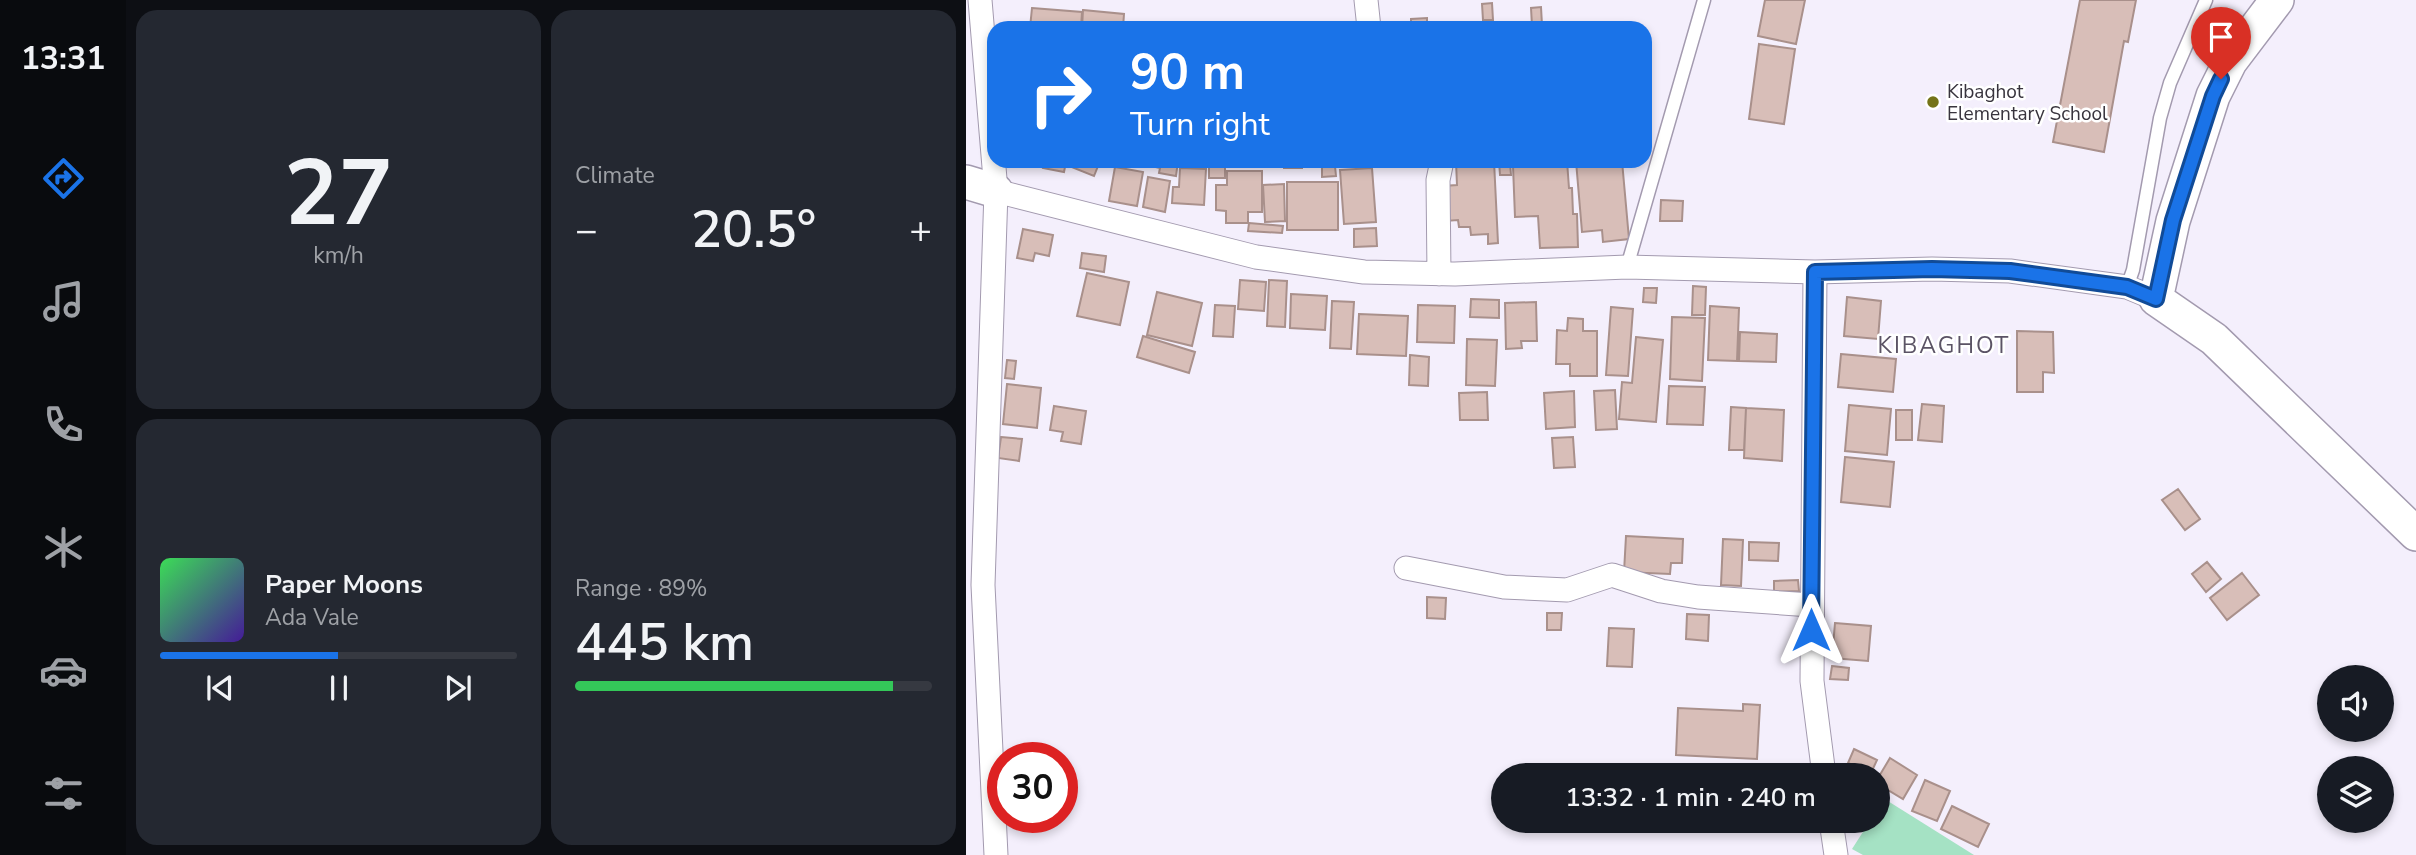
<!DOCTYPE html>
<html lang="en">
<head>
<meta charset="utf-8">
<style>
	:root { --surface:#171b24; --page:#242831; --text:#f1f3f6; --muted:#9ea1a6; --line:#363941; --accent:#1a73e8 }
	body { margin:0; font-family:"Nunito Sans",sans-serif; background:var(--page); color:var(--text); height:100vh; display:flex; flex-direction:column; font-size:26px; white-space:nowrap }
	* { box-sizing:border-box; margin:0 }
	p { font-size:23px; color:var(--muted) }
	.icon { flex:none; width:38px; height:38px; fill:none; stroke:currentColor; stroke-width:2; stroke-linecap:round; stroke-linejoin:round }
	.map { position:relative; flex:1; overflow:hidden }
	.drawer { display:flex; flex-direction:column; gap:10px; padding:10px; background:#0d0f14; width:840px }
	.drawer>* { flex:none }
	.banner { position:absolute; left:21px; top:21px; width:665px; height:147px; border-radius:21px; box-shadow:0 4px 10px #0003; background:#1a73e8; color:#fff; overflow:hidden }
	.controls { position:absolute; left:1351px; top:665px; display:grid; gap:14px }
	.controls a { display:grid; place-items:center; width:77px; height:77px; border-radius:50%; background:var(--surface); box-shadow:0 4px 10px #0003; font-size:35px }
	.speed { position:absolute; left:21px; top:742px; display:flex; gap:14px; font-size:35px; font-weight:700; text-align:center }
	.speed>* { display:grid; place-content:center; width:91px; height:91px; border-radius:50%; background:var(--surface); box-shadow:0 4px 10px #0003; line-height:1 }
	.speed .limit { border:10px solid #d22; background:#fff; color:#111 }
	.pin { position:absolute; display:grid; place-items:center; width:60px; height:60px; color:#fff; margin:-72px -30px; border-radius:50% 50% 50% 0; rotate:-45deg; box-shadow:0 0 7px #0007 }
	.pin .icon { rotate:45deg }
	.me { position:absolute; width:77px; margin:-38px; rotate:0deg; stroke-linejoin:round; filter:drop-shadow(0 0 5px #0008) }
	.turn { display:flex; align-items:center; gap:24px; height:147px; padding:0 28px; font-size:32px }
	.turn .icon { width:91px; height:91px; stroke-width:2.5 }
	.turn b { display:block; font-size:49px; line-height:60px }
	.big { font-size:52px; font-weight:600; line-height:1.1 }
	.drawer .tile { flex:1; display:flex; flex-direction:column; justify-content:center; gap:10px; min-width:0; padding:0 24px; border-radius:21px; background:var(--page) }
	.drawer .dial { align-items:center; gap:0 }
	.dial b { font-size:91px; line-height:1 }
	.song { display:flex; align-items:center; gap:21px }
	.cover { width:84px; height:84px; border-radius:10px; background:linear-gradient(135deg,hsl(130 70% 55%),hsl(260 70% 35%)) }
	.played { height:7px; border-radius:4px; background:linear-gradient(90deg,var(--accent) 50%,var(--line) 50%) }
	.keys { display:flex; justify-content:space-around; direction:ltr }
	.heat { display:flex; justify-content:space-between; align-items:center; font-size:38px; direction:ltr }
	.charge { height:10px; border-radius:5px; background:linear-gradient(90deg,#34c759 89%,var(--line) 0) }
	.drawer .tiles { flex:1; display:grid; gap:10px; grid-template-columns:repeat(2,1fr) }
	.trip { position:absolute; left:525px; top:763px; width:399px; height:70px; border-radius:35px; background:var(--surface); box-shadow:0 4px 10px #0003; font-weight:600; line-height:70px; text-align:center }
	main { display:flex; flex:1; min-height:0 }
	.tab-bar { display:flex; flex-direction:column; width:126px; justify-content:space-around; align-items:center; background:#090b0e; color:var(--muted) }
	.tab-bar .icon { width:49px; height:49px }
	.tab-bar .selected { color:var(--accent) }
	.tab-bar b { font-size:32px; color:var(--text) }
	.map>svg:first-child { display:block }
	.green { fill:#a5e2c4 }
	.building { fill:#d8beb8; stroke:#a9908b; stroke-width:2 }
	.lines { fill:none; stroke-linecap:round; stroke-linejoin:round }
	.lane-casing { stroke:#a39aaf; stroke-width:15 }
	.street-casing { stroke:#a39aaf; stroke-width:25 }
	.secondary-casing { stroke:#a39aaf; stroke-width:36 }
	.lane { stroke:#fff; stroke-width:12 }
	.street { stroke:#fff; stroke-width:23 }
	.secondary { stroke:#fff; stroke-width:33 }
	.route-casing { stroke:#114b97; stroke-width:18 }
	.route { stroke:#1a73e8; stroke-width:12 }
	.poi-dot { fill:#747318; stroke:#fff; stroke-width:2.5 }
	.labels { text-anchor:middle; stroke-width:5; stroke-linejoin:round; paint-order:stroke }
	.poi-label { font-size:19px; fill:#38343d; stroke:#fff; text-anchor:start }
	.quarter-label { font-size:23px; letter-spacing:2px; fill:#5b5365; stroke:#fff }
</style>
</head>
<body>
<main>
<nav class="tab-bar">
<b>13:31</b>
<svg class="icon selected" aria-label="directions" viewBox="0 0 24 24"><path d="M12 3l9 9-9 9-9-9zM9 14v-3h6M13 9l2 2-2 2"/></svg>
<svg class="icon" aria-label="music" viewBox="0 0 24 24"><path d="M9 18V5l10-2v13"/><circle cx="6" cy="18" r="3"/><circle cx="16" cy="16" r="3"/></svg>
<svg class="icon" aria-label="phone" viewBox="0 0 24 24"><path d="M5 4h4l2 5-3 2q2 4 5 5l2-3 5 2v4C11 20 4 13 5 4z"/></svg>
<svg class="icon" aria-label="climate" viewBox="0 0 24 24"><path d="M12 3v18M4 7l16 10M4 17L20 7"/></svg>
<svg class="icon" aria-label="car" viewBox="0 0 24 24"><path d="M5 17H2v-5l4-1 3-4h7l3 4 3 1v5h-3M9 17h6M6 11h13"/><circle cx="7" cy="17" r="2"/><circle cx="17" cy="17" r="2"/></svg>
<svg class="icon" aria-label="filters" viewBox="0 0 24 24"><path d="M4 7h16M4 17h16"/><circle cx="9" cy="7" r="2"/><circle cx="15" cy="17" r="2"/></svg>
</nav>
<section class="drawer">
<div class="tiles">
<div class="tile dial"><b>27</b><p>km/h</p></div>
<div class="tile"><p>Climate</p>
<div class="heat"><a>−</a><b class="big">20.5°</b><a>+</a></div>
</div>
<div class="tile">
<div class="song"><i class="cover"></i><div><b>Paper Moons</b><p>Ada Vale</p></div></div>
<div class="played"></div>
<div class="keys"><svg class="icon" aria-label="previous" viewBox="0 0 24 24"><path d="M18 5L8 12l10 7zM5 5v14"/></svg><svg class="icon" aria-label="pause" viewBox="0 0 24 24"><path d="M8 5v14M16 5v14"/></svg><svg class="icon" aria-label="next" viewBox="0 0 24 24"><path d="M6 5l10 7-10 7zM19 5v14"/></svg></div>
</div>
<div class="tile"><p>Range · 89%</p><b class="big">445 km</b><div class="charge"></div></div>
</div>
</section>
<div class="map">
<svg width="1450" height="855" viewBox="0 0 1450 855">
	<rect width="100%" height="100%" fill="#f4effc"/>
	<!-- green -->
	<path class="green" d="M917,798L1008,855H897L886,849L904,821H912V807Z"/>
	<!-- building -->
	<path class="building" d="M799,0H839L830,44L792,36Z
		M1114,0H1170L1162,42L1158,41L1138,152L1087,142Z
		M526,3L527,20H517L516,4Z
		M575,7L576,25L566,26L565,8Z
		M66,8L116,12L115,28H64Z
		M117,10L158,14L157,28H116Z
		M461,18V28H445V19Z
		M793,44L829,49L818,124L783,119Z
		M79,161L100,162L98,172L77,168Z
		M105,161H134L128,176L103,166Z
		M186,161H212L210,176L193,173L194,168L185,166Z
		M243,161H259V178H243Z
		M318,161H336V168H318Z
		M490,161H528L532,243L522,244V234L505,235L504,227H493L492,220L479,221L477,186L491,185Z
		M533,161H557V163H544L545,175H534Z
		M561,161H601L603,188H606L607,214H611L612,247L574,248L572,216L549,217L547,166L561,165Z
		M610,161H656L663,239L637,242L636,230L616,232Z
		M356,166H369L370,176L356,177Z
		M149,167L177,172L171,206L143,201Z
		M214,168L240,169L238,205L206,203L207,187H213Z
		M406,168L410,222L378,224L374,170Z
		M261,171H296V212H282V223H260V211L250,210V185H261Z
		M182,177L204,181L199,212L177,207Z
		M321,182H372V230H321Z
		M318,184L319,221L299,222L297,185Z
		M695,200L717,201L716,221H694Z
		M283,223L317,226L316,233L282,231Z
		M410,228L411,246L388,247V229Z
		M57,229L87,235L83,256L69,253L67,261L51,258Z
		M116,253L140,256L138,272L114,268Z
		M121,273L163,282L154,325L111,316Z
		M274,280L300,282L298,311L272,309Z
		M303,280L321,281L319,327L301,326Z
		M727,286L740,287L739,315H726Z
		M678,288H691L690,303L677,302Z
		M191,292L236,303L226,346L181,335Z
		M325,294L361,296L359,330L324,328Z
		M881,297L915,301L912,339L878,336Z
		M505,299L533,300V318L504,317Z
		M366,301L388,302L385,349L364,348Z
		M570,302L571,341H555L556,348L540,349L539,303Z
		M249,305L269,306L267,337L247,336Z
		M452,305L489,306L488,343L451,342Z
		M744,306L773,308L771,361L742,360Z
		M645,307L667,309L662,376L640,375Z
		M393,314L442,316L440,356L391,354Z
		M706,317L739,318L736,381L704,379Z
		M602,318L617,319V331H631V376H604V364H590L591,330L601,331Z
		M1051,331L1087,332L1088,373L1077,372V392H1051Z
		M774,332L811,334L810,362L773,361Z
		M177,336L229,352L223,373L171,357Z
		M670,337L697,340L690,422L653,419L656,382L666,383Z
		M501,339L531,340L529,386L500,385Z
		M875,354L930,359L927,392L872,387Z
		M444,355L463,357L462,386L443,385Z
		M41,360L50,361L48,379L39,378Z
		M41,384L75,388L71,428L37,424Z
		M703,386L739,387L737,425L701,424Z
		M649,390L651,429L630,430L628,391Z
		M608,391L609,427L580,429L578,393Z
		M521,392L522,420H494L493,393Z
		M956,404L978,406L976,442L952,440Z
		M883,405L925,409L921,455L879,451Z
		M88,406L120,411L115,444L95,441L97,432L84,430Z
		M765,407L780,408L778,450H763Z
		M780,408L818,410L816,461L778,458Z
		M930,410H946V440H930Z
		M35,437L56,439L53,461L32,458Z
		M607,437L609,467L588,468L586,438Z
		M879,457L928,462L924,507L875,502Z
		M1212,489L1234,519L1219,530L1196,500Z
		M660,536L717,539L716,563H705L704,574L658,572Z
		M757,539L777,540L775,586L755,585Z
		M783,542L813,543L812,561L783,560Z
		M1241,562L1255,579L1240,592L1226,574Z
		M1276,573L1293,595L1261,620L1244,598Z
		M832,580L833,591L808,592V581Z
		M461,597L480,598L479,619L461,618Z
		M581,613H596L595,630H581Z
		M721,614L743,615L742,641L720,639Z
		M869,623L905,626L902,661L866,658Z
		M643,628L668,629L666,667L641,666Z
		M866,666L883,668L882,680L864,679Z
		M777,704L794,705L791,759L710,755L712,708L777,711Z
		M888,749L911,760L905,773L882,763Z
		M924,758L951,775L937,799L912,784V778Z
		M959,780L984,791L971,821L946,811Z
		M986,806L1023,824L1012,847L975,829Z"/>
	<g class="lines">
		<defs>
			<path id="lane" d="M661,267L738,0
				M1161,287L1167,270L1194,118L1204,83L1240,0"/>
			<path id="street" d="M14,0L30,191L17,585L30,855
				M400,0L403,28
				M30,191L290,257L398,272L489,274L661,267L849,272L966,269L1044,271L1161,287L1190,299
				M849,272L846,681L858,775
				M473,274L472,180L476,161
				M440,568L538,587L601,590L646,575L695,591L732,597L845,605
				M865,821L870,855"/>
			<path id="secondary" d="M1311,0L1264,62L1247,96L1207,221L1190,299L1248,339L1450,534
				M0,182L30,191"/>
		</defs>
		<!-- lane casing -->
		<use href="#lane" class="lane-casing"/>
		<!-- street casing -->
		<use href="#street" class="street-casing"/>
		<!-- secondary casing -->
		<use href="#secondary" class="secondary-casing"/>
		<!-- lane -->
		<use href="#lane" class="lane"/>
		<!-- street -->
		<use href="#street" class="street"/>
		<!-- secondary -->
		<use href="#secondary" class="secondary"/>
	</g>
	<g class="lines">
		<defs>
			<path id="route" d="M845,630L849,272L966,269L1044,271L1161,287L1190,299L1207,220L1247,96L1255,79"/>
		</defs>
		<!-- route casing -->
		<use href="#route" class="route-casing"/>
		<!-- route -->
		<use href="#route" class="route"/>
	</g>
	<!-- markers -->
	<circle class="poi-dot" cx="967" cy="102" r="7"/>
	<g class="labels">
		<!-- poi labels -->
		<g class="poi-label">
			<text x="981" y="98">Kibaghot<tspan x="981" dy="22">Elementary School</tspan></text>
		</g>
		<!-- quarter labels -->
		<g class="quarter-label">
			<text x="978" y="353">KIBAGHOT</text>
		</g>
	</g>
</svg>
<div class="controls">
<a><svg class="icon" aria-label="sound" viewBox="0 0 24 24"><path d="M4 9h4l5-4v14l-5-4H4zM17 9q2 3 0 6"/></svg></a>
<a><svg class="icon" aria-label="layers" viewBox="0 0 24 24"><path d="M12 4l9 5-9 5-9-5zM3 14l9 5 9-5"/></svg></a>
</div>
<div class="speed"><div class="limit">30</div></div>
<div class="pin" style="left:1255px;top:79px;background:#d93025"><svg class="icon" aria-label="arrive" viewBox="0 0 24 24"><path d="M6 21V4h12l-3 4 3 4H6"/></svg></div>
<svg class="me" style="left:845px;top:630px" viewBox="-20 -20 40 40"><path d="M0-17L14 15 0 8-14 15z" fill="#1a73e8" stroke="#fff" stroke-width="4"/></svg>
<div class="trip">13:32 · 1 min · 240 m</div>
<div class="banner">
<div class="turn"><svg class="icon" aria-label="right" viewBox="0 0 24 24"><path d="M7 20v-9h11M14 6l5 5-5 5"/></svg><div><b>90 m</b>Turn right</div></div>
</div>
</div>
</main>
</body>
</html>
